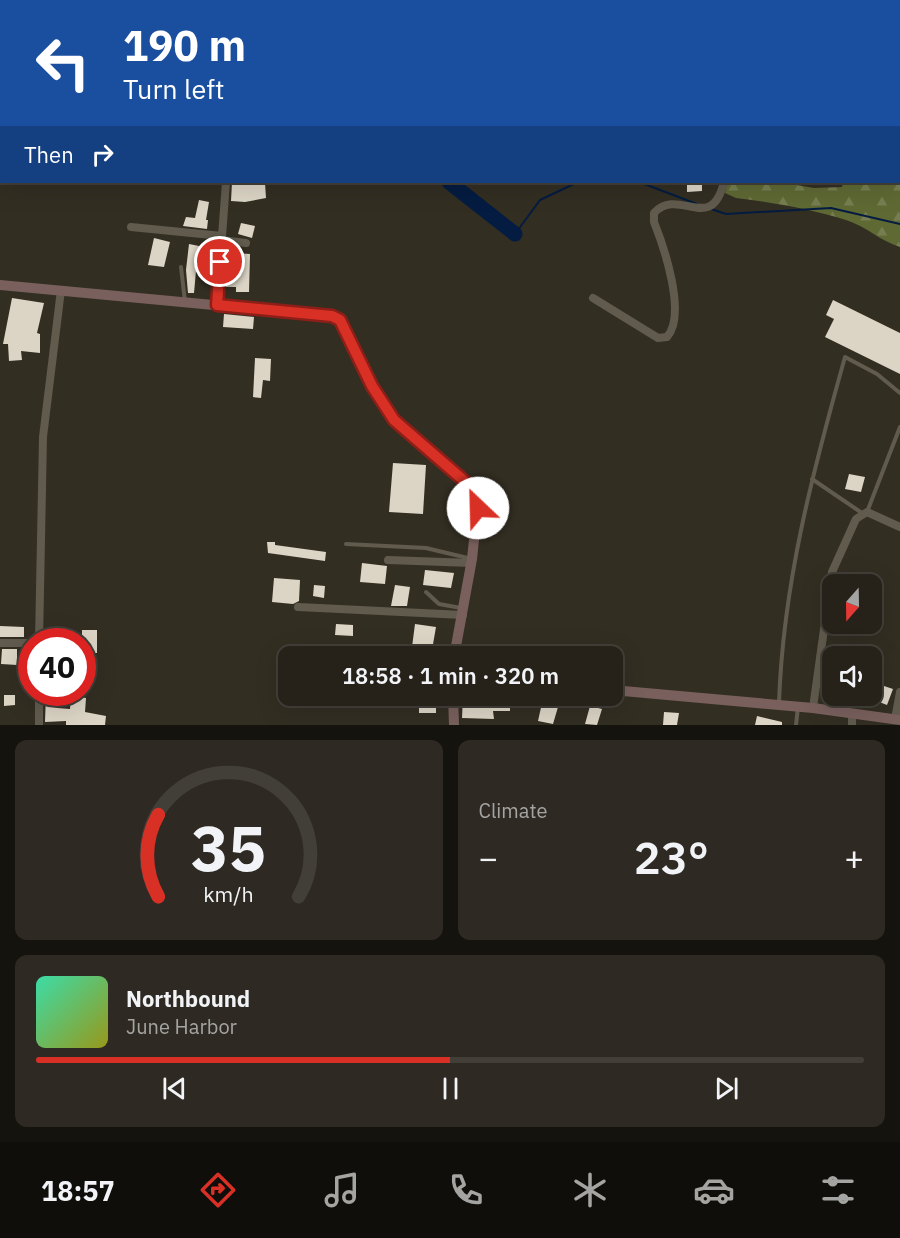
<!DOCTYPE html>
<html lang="en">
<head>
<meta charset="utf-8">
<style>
	:root { --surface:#26221a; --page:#2e2a23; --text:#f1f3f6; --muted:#a4a4a2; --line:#423f39; --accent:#d93025 }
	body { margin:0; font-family:"IBM Plex Sans",sans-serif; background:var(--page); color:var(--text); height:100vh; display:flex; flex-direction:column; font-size:22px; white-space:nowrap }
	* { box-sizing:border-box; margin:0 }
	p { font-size:20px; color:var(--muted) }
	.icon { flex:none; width:33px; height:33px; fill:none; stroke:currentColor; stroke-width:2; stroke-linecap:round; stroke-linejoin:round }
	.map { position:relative; height:725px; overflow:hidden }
	.drawer { display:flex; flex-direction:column; gap:15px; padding:15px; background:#15130e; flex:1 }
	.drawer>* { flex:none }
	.banner { position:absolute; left:0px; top:0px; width:900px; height:183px; box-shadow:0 6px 24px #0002,0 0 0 2px var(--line); background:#1a4fa0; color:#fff; overflow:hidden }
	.needle { width:39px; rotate:200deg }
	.tools { position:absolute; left:822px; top:574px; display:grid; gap:12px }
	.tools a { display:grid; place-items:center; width:60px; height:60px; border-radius:12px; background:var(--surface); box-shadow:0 6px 24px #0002,0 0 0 2px var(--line); font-size:30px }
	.speed { position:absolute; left:18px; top:628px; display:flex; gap:12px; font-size:30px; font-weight:700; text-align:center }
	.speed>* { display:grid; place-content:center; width:78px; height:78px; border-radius:50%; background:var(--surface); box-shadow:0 6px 24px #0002,0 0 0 2px var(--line); line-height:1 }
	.speed .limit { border:9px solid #d22; background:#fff; color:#111 }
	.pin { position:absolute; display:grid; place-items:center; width:51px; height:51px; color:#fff; margin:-26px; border:3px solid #fff; border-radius:50%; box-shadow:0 2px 6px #0007 }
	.me { position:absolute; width:66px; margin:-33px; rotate:336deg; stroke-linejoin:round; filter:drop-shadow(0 0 4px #0008) }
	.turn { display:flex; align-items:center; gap:21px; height:126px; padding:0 24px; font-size:27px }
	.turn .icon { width:78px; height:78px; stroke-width:2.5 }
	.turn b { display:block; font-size:42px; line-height:51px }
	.then { display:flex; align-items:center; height:57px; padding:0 24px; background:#0003; gap:12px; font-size:22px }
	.big { font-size:45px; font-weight:600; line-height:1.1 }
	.drawer .widget { flex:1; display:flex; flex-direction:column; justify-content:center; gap:9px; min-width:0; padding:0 21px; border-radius:12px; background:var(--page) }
	.drawer .dial { align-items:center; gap:0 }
	.dial svg { height:156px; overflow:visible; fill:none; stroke:var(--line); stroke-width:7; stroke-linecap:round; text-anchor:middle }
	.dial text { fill:var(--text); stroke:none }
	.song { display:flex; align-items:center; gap:18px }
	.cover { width:72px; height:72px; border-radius:9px; background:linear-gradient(135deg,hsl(160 70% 55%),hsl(60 70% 35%)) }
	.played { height:6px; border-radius:3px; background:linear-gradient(90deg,var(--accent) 50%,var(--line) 50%) }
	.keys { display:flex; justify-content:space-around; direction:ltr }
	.heat { display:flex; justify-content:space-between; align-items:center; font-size:33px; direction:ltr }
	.drawer .tiles { flex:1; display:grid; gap:15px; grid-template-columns:1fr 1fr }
	.widget:last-child { grid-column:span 2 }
	.trip { position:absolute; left:278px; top:646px; width:345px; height:60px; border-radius:12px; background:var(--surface); box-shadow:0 6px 24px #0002,0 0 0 2px var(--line); font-weight:600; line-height:60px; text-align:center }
	.tabs { display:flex; height:96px; justify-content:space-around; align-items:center; background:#0f0e0a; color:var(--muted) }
	.tabs .icon { width:42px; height:42px }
	.tabs .current { color:var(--accent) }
	.tabs b { font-size:27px; color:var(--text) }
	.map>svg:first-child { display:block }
	.forest { fill:url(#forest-firs) }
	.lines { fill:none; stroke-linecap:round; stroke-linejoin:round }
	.stream { stroke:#041c41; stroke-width:2 }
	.river { stroke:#041c41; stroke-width:15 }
	.building { fill:#dcd5c6 }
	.lane { stroke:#615b4e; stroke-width:4 }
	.street { stroke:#615b4e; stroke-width:8 }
	.secondary { stroke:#79605d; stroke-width:10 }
	.route-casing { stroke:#8d1f18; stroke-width:15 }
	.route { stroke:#d93025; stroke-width:10 }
</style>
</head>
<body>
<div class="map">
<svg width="900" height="725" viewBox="0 0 900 725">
	<defs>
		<pattern id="forest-firs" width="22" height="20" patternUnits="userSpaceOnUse" patternTransform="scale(1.5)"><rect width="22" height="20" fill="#5f6934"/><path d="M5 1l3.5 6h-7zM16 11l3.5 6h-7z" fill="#767e51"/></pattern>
	</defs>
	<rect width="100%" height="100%" fill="#332e22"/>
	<!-- forest -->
	<path class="forest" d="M900,53V247C880,241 866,226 846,220C812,209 771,202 736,198L725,193L727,182H779L814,188L842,187L843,182H898Z"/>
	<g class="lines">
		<!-- stream -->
		<path class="stream" d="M639,182L697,204
			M711,209L726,214L831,208L900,224
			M515,234L540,200L578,182"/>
		<!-- river -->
		<path class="river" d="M412,2V0
			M449,182L515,234"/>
	</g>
	<!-- building -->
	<path class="building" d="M232,182H246V185L265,183L266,198L245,202L231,201Z
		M687,182H702V191L687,192Z
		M199,200L209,202L206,220H208L207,229L183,226L186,217L195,218Z
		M241,223L255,226L252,238L238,234Z
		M154,238L170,242L164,267L148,265Z
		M189,244L204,247L202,261L197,260L194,293H188L186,270Z
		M234,253L250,254L249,292H236V287H224L226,265L234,266Z
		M12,298L44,303L37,333L40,334V353L21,351L22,360L9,361L8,344H3Z
		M833,300L900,333V374L825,337L834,319L826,315Z
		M224,314L254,317L253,329L223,327Z
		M255,358L271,359L270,381L263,380L261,398L253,397Z
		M393,463L426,465L423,514L389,512Z
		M849,474L865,477L861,492L845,489Z
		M267,542H275V545L326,552L325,561L268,553Z
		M362,563L387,566L385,584L360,582Z
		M425,570L454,573L451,588L423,585Z
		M274,578L300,580L299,601L293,604L272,602Z
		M314,585L325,586L324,598L313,596Z
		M395,585L410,587L407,606H391Z
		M336,624L353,625V636L335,635Z
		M415,624L436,627L432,650L412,647Z
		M0,626L24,627V637H0Z
		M82,630H97V653H82V642H45V632L82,635Z
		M2,649H17V665L1,664Z
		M872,682L893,689L887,705L869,698Z
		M46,693H57V708L70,709L71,696L86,698L85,712L106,716L105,725H66V721L45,722Z
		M4,695H15V705L4,706Z
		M463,696L510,698V711H493L494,719L462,718Z
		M419,697H436V713H419Z
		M542,703L558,707L553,724L538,721Z
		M590,706L602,709L597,725L585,724Z
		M664,712L679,713L677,725H663Z
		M757,716L782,722V725H755Z"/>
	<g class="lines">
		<!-- lane -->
		<path class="lane" d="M563,0L564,2
			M181,267L185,302
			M812,479L862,513
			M867,512L900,427
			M346,544L426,548L472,559
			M426,592L439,604L461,608
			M779,703C783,583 813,471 845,357L877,374L900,393
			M796,725L798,707"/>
		<!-- street -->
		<path class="street" d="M697,0L702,2
			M241,2V0
			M758,2L759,0
			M131,227L222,236
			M222,240L246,243
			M593,298L658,338L667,337C687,315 664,247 654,222V213C679,186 711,235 724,182
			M217,305L226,182
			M388,560L472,563
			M298,607L463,615
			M39,642L43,437L61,290
			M0,643H32
			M813,708L832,572L856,519L867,512L900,527
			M895,719L900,692
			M39,725V693
			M852,725V714"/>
		<!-- secondary -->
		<path class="secondary" d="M0,285L332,316L340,320L372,386L394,420L469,485L478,501L472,559L454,657
			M612,690L813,708L900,720
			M453,696L454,725"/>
	</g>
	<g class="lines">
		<defs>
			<path id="route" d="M220,262L217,305L332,316L340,320L372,386L394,420L469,485L475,492L478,508"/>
		</defs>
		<!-- route casing -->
		<use href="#route" class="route-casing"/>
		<!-- route -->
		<use href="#route" class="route"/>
	</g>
</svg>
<div class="tools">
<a><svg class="needle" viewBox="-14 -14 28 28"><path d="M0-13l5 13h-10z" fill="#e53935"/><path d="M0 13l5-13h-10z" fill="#a4a4a2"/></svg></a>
<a><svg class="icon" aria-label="sound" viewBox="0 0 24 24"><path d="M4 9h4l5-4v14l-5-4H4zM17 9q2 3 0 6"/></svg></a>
</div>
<div class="speed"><div class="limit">40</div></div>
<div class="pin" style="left:220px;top:262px;background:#d93025"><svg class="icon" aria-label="arrive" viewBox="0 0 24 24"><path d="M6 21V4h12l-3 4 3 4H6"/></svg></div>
<svg class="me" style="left:478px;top:508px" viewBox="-20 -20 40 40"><circle r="19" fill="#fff"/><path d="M0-13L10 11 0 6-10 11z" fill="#d93025"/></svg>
<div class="trip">18:58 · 1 min · 320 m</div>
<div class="banner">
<div class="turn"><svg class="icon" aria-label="left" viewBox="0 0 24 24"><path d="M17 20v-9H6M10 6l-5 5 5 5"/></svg><div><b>190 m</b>Turn left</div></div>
<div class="then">Then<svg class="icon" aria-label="right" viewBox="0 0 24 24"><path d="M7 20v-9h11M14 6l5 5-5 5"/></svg></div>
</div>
</div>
<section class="drawer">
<div class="tiles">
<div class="widget dial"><svg viewBox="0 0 100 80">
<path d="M14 69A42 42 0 1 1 86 69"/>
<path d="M14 69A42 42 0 0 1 14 27" stroke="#d93025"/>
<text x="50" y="56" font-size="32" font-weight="700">35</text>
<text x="50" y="72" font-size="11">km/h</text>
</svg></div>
<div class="widget"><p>Climate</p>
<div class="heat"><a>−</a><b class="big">23°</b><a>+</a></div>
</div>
<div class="widget">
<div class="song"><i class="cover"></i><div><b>Northbound</b><p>June Harbor</p></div></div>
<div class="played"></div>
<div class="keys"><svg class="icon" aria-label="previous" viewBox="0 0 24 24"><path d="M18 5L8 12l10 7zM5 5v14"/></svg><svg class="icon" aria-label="pause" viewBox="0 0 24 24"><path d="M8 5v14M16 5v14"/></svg><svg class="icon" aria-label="next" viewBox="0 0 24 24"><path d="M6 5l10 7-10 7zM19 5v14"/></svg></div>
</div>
</div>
</section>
<nav class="tabs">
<b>18:57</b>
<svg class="icon current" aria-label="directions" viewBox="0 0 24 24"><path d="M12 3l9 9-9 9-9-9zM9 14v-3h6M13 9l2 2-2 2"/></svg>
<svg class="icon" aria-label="music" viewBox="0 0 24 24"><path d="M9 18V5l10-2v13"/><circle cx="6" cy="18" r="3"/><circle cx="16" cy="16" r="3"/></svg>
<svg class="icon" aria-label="phone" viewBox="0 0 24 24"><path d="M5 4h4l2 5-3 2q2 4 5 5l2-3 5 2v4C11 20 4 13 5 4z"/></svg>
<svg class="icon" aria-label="climate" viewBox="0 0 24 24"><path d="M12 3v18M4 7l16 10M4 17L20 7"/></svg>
<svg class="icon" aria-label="car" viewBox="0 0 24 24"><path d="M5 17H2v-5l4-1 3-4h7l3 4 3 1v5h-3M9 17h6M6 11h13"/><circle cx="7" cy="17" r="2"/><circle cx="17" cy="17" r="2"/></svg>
<svg class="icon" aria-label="filters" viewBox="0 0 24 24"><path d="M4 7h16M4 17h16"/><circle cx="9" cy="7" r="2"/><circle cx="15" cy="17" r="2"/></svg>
</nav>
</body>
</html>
